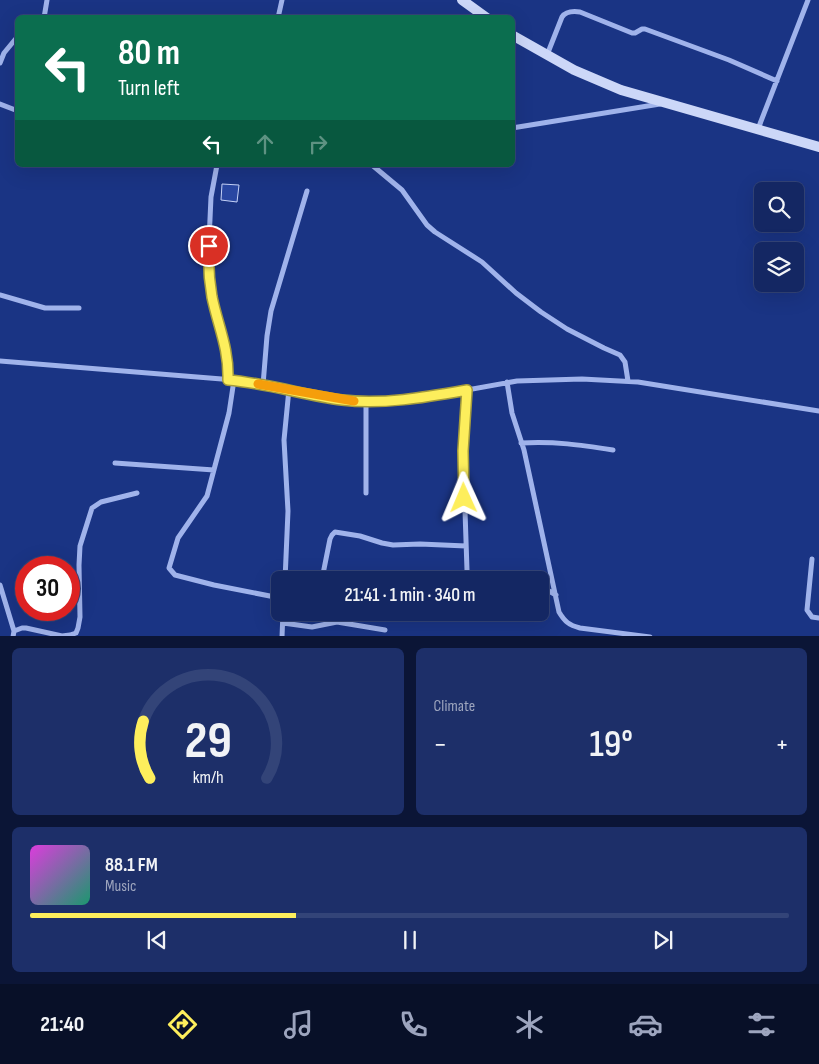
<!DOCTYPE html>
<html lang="en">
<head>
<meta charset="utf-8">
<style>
	:root { --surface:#142763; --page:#1d2f69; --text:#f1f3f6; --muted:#9da5be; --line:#334478; --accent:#fdee5c }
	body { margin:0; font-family:"Sofia Sans Condensed",sans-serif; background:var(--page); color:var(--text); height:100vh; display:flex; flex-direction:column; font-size:19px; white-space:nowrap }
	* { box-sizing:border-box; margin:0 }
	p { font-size:16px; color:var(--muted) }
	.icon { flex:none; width:28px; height:28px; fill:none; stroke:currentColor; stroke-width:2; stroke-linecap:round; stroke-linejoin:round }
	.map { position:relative; height:636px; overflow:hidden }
	.side { display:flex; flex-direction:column; gap:12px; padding:12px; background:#0b1536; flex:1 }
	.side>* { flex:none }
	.hud { position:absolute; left:15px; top:15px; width:500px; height:152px; border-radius:8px; box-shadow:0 5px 20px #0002,0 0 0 1px var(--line); background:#0b6e4f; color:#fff; overflow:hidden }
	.fabs { position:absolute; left:754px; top:182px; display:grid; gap:10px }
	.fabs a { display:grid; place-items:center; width:50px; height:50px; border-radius:8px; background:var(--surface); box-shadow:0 5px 20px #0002,0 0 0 1px var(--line); font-size:25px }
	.speed { position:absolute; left:15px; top:556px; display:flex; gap:10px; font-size:25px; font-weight:700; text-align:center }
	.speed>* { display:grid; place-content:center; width:65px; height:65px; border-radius:50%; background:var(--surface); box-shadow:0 5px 20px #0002,0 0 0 1px var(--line); line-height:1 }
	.speed .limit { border:8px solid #d22; background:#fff; color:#111 }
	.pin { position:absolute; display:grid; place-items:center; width:42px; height:42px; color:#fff; margin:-21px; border:2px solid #fff; border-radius:50%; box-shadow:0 1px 5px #0007 }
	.me { position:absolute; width:55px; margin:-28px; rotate:359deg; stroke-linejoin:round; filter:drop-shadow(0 0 4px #0008) }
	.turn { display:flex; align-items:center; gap:18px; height:105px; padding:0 20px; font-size:22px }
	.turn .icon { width:65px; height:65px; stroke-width:2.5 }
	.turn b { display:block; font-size:35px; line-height:42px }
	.lanes { display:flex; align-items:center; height:48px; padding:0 20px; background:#0003; justify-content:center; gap:25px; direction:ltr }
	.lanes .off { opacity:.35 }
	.big { font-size:38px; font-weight:600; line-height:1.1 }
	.side .card { flex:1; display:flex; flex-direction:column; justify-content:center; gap:8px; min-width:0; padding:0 18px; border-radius:8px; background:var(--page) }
	.side .dial { align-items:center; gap:0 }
	.dial svg { height:130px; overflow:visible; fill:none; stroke:var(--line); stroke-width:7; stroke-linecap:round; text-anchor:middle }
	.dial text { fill:var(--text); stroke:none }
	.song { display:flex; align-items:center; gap:15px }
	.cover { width:60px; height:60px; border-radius:8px; background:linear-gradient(135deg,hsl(300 70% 55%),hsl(160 70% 35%)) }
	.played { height:5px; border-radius:2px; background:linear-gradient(90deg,var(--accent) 35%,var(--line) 35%) }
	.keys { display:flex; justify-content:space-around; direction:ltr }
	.heat { display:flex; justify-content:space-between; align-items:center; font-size:28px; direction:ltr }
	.side .tiles { flex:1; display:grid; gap:12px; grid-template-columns:1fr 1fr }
	.card:last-child { grid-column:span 2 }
	.trip { position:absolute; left:271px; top:571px; width:278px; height:50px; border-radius:8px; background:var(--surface); box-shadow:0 5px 20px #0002,0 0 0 1px var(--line); font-weight:600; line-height:50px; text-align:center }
	.dock { display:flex; height:80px; justify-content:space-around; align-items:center; background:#081028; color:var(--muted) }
	.dock .icon { width:35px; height:35px }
	.dock .current { color:var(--accent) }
	.dock b { font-size:22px; color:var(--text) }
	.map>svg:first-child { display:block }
	.building { fill:#2947a2; stroke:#c5d2f8 }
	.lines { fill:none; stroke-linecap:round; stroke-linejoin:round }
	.minor { stroke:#a0b3eb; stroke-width:5 }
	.secondary { stroke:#ccd7f8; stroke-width:10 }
	.route-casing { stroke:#a49b3c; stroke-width:12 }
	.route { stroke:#fdee5c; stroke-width:9 }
	.slow { stroke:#f59e0b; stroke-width:9 }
</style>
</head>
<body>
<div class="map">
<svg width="819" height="637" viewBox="0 0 819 637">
	<rect width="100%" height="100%" fill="#1a3484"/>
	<!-- building -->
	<path class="building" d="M222,184L239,185L237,202L221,200Z"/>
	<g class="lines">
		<!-- minor -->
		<path class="minor" d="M44,18L47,0
			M278,18L282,0
			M547,55L562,17C566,11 573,11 580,12L632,33H635L642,29H645L729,60L777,81
			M0,63L4,53L18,36
			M0,104L18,111
			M512,128L660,104
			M758,129L808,0
			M217,165L211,197L208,263L212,296L227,353L228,380
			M372,165L402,190L427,225L435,232L482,262L516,293L541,312L567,329L604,348L620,355L625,362L628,381
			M0,295L45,308H79
			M0,361L234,380L341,400L366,402L428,397L517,381L582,379L638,382L819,411
			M234,380L229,413L207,496L178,538L169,568L175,575L214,585L280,598
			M507,382L512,413L524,450L559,612C565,622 569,625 580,628L650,637
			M263,385L267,336L271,311L307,191
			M467,390L463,451L467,570L470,574L525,577L530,580
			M521,443C554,441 581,445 613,450
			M115,463L214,470
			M366,493V402
			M812,559L807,610L812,617L819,618
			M285,576H319L323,574L330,539L332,535L335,532L360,536L382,543L393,545L420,544L466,546
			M285,580L288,511L284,440L289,389
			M0,585L14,631
			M540,586L556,595
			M283,623L312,627L337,622L385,630
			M13,637L14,631L22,628H26L62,636L70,635L76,633L78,628L80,617L79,565L80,546L92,508L101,502L137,493
			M282,637L283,612"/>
		<!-- secondary -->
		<path class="secondary" d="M462,0L487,18
			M512,35L574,70L621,90L819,147"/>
	</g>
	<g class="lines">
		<defs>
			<path id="route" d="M209,246C208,263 209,280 212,297C218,326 229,348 228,380C266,383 304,395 342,400C383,405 427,397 467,390L463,451L464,498"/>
		</defs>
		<!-- route casing -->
		<use href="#route" class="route-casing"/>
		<!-- route -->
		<use href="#route" class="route"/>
		<!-- slow -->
		<path class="slow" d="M258,384L354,401"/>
	</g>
</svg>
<div class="fabs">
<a><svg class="icon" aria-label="search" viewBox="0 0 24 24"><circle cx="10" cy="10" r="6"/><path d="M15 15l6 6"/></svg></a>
<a><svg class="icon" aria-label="layers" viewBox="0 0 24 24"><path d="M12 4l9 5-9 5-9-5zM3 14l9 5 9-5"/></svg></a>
</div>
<div class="speed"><div class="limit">30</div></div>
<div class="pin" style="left:209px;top:246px;background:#d93025"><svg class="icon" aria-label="arrive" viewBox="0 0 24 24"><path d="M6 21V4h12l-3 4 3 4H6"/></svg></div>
<svg class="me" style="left:464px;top:498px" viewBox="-20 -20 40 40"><path d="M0-17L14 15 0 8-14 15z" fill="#fdee5c" stroke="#fff" stroke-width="4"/></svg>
<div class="trip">21:41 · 1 min · 340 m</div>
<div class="hud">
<div class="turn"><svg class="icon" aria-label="left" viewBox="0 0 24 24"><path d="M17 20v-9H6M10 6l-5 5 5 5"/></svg><div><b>80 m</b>Turn left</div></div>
<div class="lanes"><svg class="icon" aria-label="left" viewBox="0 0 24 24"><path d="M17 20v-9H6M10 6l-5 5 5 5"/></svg><svg class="icon off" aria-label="ahead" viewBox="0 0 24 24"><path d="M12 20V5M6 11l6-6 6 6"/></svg><svg class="icon off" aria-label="right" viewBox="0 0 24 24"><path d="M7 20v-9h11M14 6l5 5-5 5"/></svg></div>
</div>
</div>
<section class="side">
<div class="tiles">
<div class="card dial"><svg viewBox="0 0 100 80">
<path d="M14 69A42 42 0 1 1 86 69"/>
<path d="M14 69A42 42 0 0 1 10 34" stroke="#fdee5c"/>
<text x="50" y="56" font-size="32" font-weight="700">29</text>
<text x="50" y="72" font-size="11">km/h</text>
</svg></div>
<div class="card"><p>Climate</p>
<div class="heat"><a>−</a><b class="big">19°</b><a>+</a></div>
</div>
<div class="card">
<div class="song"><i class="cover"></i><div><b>88.1 FM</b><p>Music</p></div></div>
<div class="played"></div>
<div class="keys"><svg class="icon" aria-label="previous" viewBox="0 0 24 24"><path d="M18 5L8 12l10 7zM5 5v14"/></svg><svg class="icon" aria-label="pause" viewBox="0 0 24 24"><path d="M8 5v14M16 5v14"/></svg><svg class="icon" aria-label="next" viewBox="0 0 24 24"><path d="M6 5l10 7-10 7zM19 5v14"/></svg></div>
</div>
</div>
</section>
<nav class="dock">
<b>21:40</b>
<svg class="icon current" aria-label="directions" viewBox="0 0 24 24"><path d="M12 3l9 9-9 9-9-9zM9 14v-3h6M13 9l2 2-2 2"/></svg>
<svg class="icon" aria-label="music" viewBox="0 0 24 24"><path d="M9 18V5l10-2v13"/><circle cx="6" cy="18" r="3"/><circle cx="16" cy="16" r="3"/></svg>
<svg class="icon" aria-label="phone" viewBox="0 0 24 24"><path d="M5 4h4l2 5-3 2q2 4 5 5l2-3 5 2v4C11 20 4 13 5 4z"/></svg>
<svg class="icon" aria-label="climate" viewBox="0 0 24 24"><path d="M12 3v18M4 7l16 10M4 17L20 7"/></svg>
<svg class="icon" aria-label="car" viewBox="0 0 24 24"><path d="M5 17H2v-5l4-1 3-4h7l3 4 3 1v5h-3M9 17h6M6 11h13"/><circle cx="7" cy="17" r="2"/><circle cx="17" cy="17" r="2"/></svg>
<svg class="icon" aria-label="filters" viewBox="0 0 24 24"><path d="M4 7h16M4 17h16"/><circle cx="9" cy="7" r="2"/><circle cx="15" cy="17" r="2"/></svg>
</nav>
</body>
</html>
